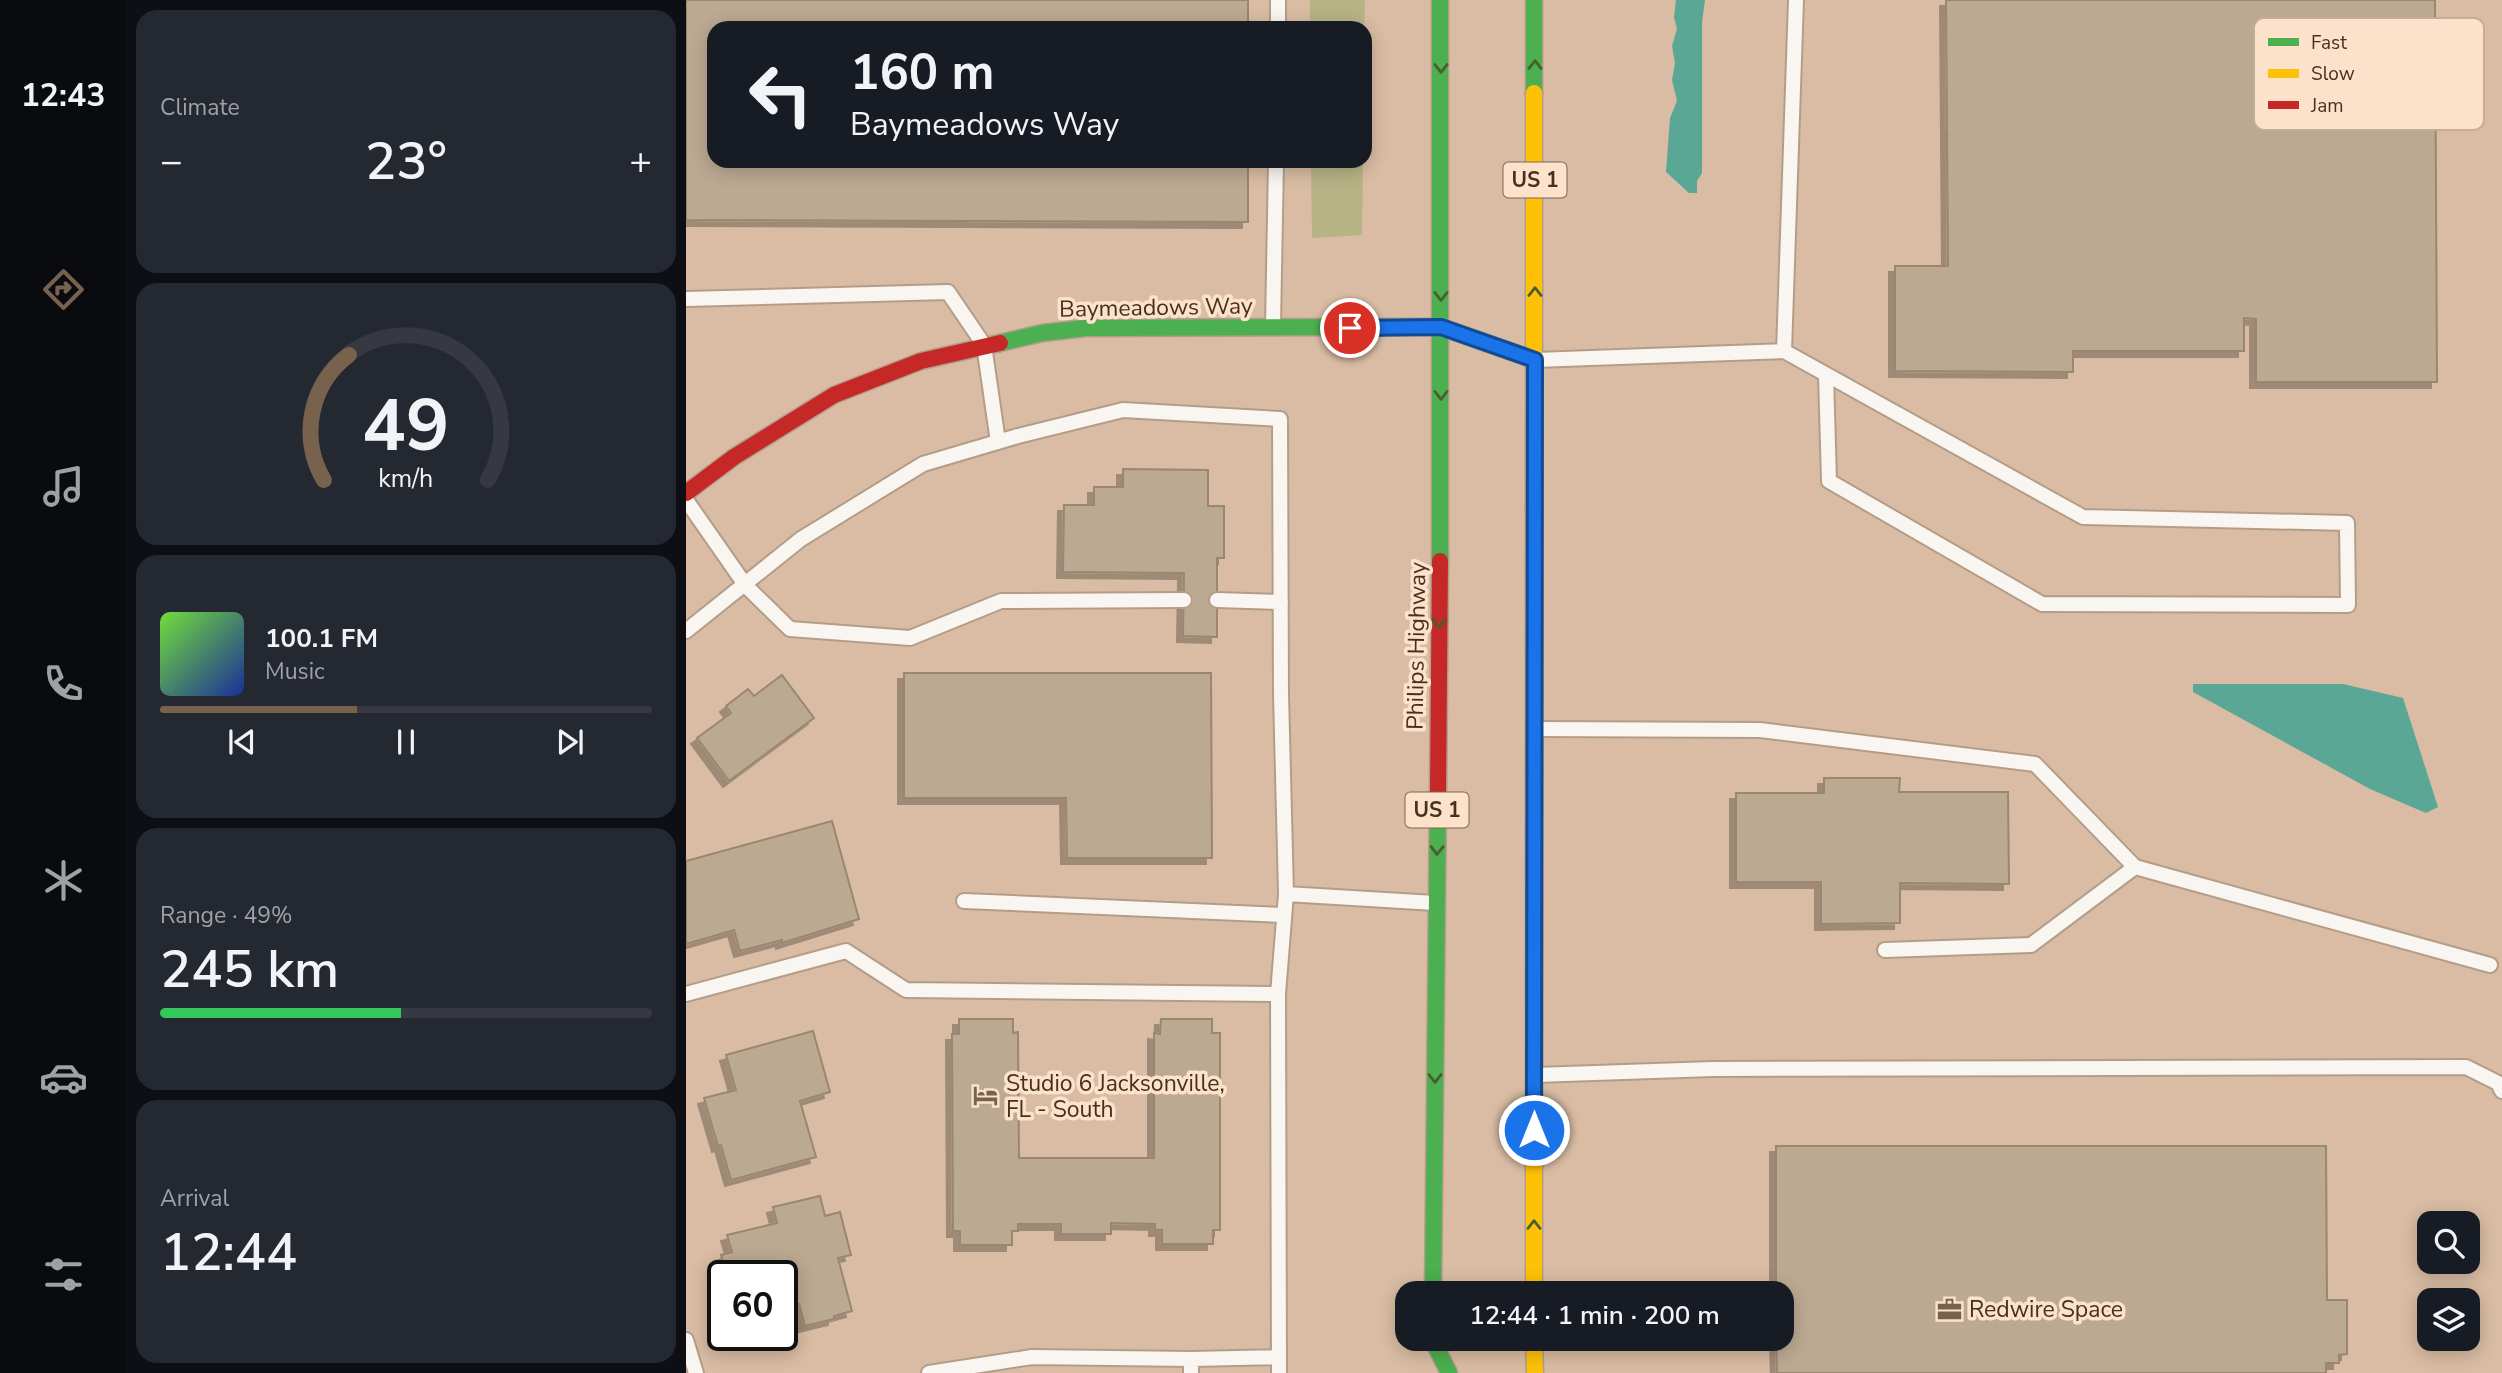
<!DOCTYPE html>
<html lang="en">
<head>
<meta charset="utf-8">
<style>
	:root { --surface:#171b24; --page:#242831; --text:#f1f3f6; --muted:#9ea1a6; --line:#363941; --accent:#79624d }
	body { margin:0; font-family:"Nunito Sans",sans-serif; background:var(--page); color:var(--text); height:100vh; display:flex; flex-direction:column; font-size:26px; white-space:nowrap }
	* { box-sizing:border-box; margin:0 }
	p { font-size:23px; color:var(--muted) }
	.icon { flex:none; width:38px; height:38px; fill:none; stroke:currentColor; stroke-width:2; stroke-linecap:round; stroke-linejoin:round }
	.map { position:relative; flex:1; overflow:hidden }
	.details { display:flex; flex-direction:column; gap:10px; padding:10px; background:#0d0f14; width:560px }
	.details>* { flex:none }
	.banner { position:absolute; left:21px; top:21px; width:665px; height:147px; border-radius:21px; box-shadow:0 4px 18px #0003; background:#171b24; color:var(--text); overflow:hidden }
	.fabs { position:absolute; left:1731px; top:1211px; display:grid; gap:14px }
	.fabs a { display:grid; place-items:center; width:63px; height:63px; border-radius:14px; background:var(--surface); box-shadow:0 4px 18px #0003; font-size:35px }
	.speed { position:absolute; left:21px; top:1260px; display:flex; gap:14px; font-size:35px; font-weight:700; text-align:center }
	.speed>* { display:grid; place-content:center; width:91px; height:91px; border-radius:50%; background:var(--surface); box-shadow:0 4px 18px #0003; line-height:1 }
	.speed .limit { border:4px solid #111; border-radius:10px; background:#fff; color:#111 }
	.pin { position:absolute; display:grid; place-items:center; width:60px; height:60px; color:#fff; margin:-30px; border:4px solid #fff; border-radius:50%; box-shadow:0 2px 7px #0007 }
	.me { position:absolute; width:77px; margin:-38px; rotate:0deg; stroke-linejoin:round; filter:drop-shadow(0 0 5px #0008) }
	.turn { display:flex; align-items:center; gap:24px; height:147px; padding:0 28px; font-size:32px }
	.turn .icon { width:91px; height:91px; stroke-width:2.5 }
	.turn b { display:block; font-size:49px; line-height:60px }
	.big { font-size:52px; font-weight:600; line-height:1.1 }
	.details .card { flex:1; display:flex; flex-direction:column; justify-content:center; gap:10px; min-width:0; padding:0 24px; border-radius:21px; background:var(--page) }
	.details .dial { align-items:center; gap:0 }
	.dial svg { height:182px; overflow:visible; fill:none; stroke:var(--line); stroke-width:7; stroke-linecap:round; text-anchor:middle }
	.dial text { fill:var(--text); stroke:none }
	.song { display:flex; align-items:center; gap:21px }
	.cover { width:84px; height:84px; border-radius:10px; background:linear-gradient(135deg,hsl(100 70% 55%),hsl(230 70% 35%)) }
	.played { height:7px; border-radius:4px; background:linear-gradient(90deg,var(--accent) 40%,var(--line) 40%) }
	.keys { display:flex; justify-content:space-around; direction:ltr }
	.heat { display:flex; justify-content:space-between; align-items:center; font-size:38px; direction:ltr }
	.charge { height:10px; border-radius:5px; background:linear-gradient(90deg,#34c759 49%,var(--line) 0) }
	.trip { position:absolute; left:709px; top:1281px; width:399px; height:70px; border-radius:21px; background:var(--surface); box-shadow:0 4px 18px #0003; font-weight:600; line-height:70px; text-align:center }
	main { display:flex; flex:1; min-height:0 }
	.menu { display:flex; flex-direction:column; width:126px; justify-content:space-around; align-items:center; background:#090b0e; color:var(--muted) }
	.menu .icon { width:49px; height:49px }
	.menu .selected { color:var(--accent) }
	.menu b { font-size:32px; color:var(--text) }
	.map>svg:first-child { display:block }
	.green { fill:#b6b485 }
	.water { fill:#5aa795 }
	.building { fill:#bca992; stroke:#998770; stroke-width:2; filter:url(#shadow) }
	.lines { fill:none; stroke-linecap:round; stroke-linejoin:round }
	.lane-casing { stroke:#b39d89; stroke-width:18 }
	.fast-casing { stroke:#b39d89; stroke-width:19 }
	.slow-casing { stroke:#b39d89; stroke-width:19 }
	.jam-casing { stroke:#b39d89; stroke-width:19 }
	.lane { stroke:#f9f5f1; stroke-width:14 }
	.fast { stroke:#4caf50; stroke-width:16 }
	.slow { stroke:#ffc107; stroke-width:16 }
	.jam { stroke:#c62828; stroke-width:16 }
	.oneway { stroke:#485d30 }
	.route-casing { stroke:#114b97; stroke-width:18 }
	.route { stroke:#1a73e8; stroke-width:12 }
	.labels { text-anchor:middle; stroke-width:7; stroke-linejoin:round; paint-order:stroke }
	.shield { fill:#fce2cb; stroke:#7d6653; stroke-width:2 }
	.shield-label { font-size:21px; font-weight:bold; fill:#46311f }
	.street-label { font-size:23px; fill:#46311f; stroke:#fce2cb }
	.poi-label { font-size:23px; fill:#46311f; stroke:#fce2cb; text-anchor:start }
	.key { fill:#fce2cb; stroke:#c5ad97; stroke-width:2 }
	.key-label { font-size:19px; fill:#46311f }
</style>
</head>
<body>
<main>
<nav class="menu">
<b>12:43</b>
<svg class="icon selected" aria-label="directions" viewBox="0 0 24 24"><path d="M12 3l9 9-9 9-9-9zM9 14v-3h6M13 9l2 2-2 2"/></svg>
<svg class="icon" aria-label="music" viewBox="0 0 24 24"><path d="M9 18V5l10-2v13"/><circle cx="6" cy="18" r="3"/><circle cx="16" cy="16" r="3"/></svg>
<svg class="icon" aria-label="phone" viewBox="0 0 24 24"><path d="M5 4h4l2 5-3 2q2 4 5 5l2-3 5 2v4C11 20 4 13 5 4z"/></svg>
<svg class="icon" aria-label="climate" viewBox="0 0 24 24"><path d="M12 3v18M4 7l16 10M4 17L20 7"/></svg>
<svg class="icon" aria-label="car" viewBox="0 0 24 24"><path d="M5 17H2v-5l4-1 3-4h7l3 4 3 1v5h-3M9 17h6M6 11h13"/><circle cx="7" cy="17" r="2"/><circle cx="17" cy="17" r="2"/></svg>
<svg class="icon" aria-label="filters" viewBox="0 0 24 24"><path d="M4 7h16M4 17h16"/><circle cx="9" cy="7" r="2"/><circle cx="15" cy="17" r="2"/></svg>
</nav>
<section class="details">
<div class="card"><p>Climate</p>
<div class="heat"><a>−</a><b class="big">23°</b><a>+</a></div>
</div>
<div class="card dial"><svg viewBox="0 0 100 80">
<path d="M14 69A42 42 0 1 1 86 69"/>
<path d="M14 69A42 42 0 0 1 25 14" stroke="#79624d"/>
<text x="50" y="56" font-size="32" font-weight="700">49</text>
<text x="50" y="72" font-size="11">km/h</text>
</svg></div>
<div class="card">
<div class="song"><i class="cover"></i><div><b>100.1 FM</b><p>Music</p></div></div>
<div class="played"></div>
<div class="keys"><svg class="icon" aria-label="previous" viewBox="0 0 24 24"><path d="M18 5L8 12l10 7zM5 5v14"/></svg><svg class="icon" aria-label="pause" viewBox="0 0 24 24"><path d="M8 5v14M16 5v14"/></svg><svg class="icon" aria-label="next" viewBox="0 0 24 24"><path d="M6 5l10 7-10 7zM19 5v14"/></svg></div>
</div>
<div class="card"><p>Range · 49%</p><b class="big">245 km</b><div class="charge"></div></div>
<div class="card"><p>Arrival</p><b class="big">12:44</b></div>
</section>
<div class="map">
<svg width="1816" height="1373" viewBox="0 0 1816 1373">
	<defs>
		<filter id="shadow"><feDropShadow dx="-6" dy="6" stdDeviation="0" flood-color="#0004"/></filter>
	</defs>
	<rect width="100%" height="100%" fill="#d9bca3"/>
	<!-- green -->
	<path class="green" d="M624,0H679L678,28H624Z
		M625,161H677L676,235L626,238Z"/>
	<!-- water -->
	<path class="water" d="M990,0H1019L1016,22V173L1011,181V193H1003L980,172L984,118L991,101L986,80L989,63L986,46L991,29L988,17Z
		M1507,684H1657L1717,698L1752,807L1740,813L1684,789L1507,692Z"/>
	<!-- building -->
	<path class="building" d="M0,0H562V28H28V161H562V222L0,220Z
		M1260,0H1749L1751,382H1570V319L1558,318V351H1387V372L1209,371V266H1262Z
		M437,469L522,470V506H538V558H531V637L497,636L498,573L377,572L378,505H408V487H437Z
		M218,673H525L526,858H381L380,798H218Z
		M96,675L128,718L43,781L11,738L45,713L40,706L62,689L68,696Z
		M1138,778H1214L1213,792H1322L1323,884L1214,883V923L1135,924V882H1050V793H1138Z
		M146,821L173,919L96,943V940L54,951L48,930L0,944V861Z
		M273,1019H327V1033L332,1032L333,1158H468V1033L474,1034L475,1019H526V1033H534V1230H527V1244H476V1230H469V1224L425,1223V1234H375V1224H332V1231H326V1245H274V1231H267L266,1034H273Z
		M127,1031L144,1092L114,1101L130,1157L45,1180L35,1145L32,1146L18,1098L50,1090L40,1055Z
		M1090,1146H1640L1641,1300H1661V1354L1653,1355V1363H1640V1373H1091L1090,1339H1096V1293H1090Z
		M134,1196L139,1216L154,1212L165,1255L152,1258L166,1311L148,1316V1319L119,1326L113,1304L96,1308V1276H45L43,1269L39,1270L35,1255L46,1252L41,1235L91,1223L87,1207Z"/>
	<g class="lines">
		<defs>
			<path id="lane" d="M592,28V0
				M0,299L262,292L298,345L312,442
				M587,326L590,161
				M1098,351L1397,517L1661,523L1662,605L1356,604L1143,481L1140,375
				M849,360L1098,351L1110,0
				M0,500L60,586L104,629L224,638L315,601L498,600
				M531,600L595,602
				M0,631L115,539L237,464L332,436L437,410L594,419L595,694L600,894L749,903
				M850,729L1074,730L1349,764L1449,867
				M278,901L598,915
				M1199,950L1345,945L1449,867L1804,965
				M0,994L160,951L220,990L592,994L600,894
				M592,994L593,1373
				M849,1075L1027,1069L1780,1067L1812,1083L1816,1091
				M0,1340L10,1373
				M505,1359L593,1357
				M243,1373L346,1357L505,1359V1373"/>
			<path id="fast" d="M848,0V93
				M314,343L356,333L400,328L693,327
				M754,561V0
				M747,1293L752,793
				M747,1341L763,1373"/>
			<path id="slow" d="M848,93V509
				M693,327H755L849,360
				M848,769V1293
				M848,1339L849,1373"/>
			<path id="jam" d="M0,493L48,457L148,395L235,361L314,343
				M848,509V769
				M752,793L754,561"/>
		</defs>
		<!-- lane casing -->
		<use href="#lane" class="lane-casing"/>
		<!-- fast casing -->
		<use href="#fast" class="fast-casing"/>
		<!-- slow casing -->
		<use href="#slow" class="slow-casing"/>
		<!-- jam casing -->
		<use href="#jam" class="jam-casing"/>
		<!-- lane -->
		<use href="#lane" class="lane"/>
		<!-- fast -->
		<use href="#fast" class="fast"/>
		<!-- slow -->
		<use href="#slow" class="slow"/>
		<!-- jam -->
		<use href="#jam" class="jam"/>
	</g>
	<!-- one-way arrows -->
	<defs><path id="oneway-chevron" d="M-2-3.5L2.5 0L-2 3.5" fill="none" stroke-width="1.6" stroke-linecap="round" stroke-linejoin="round" transform="scale(1.75)"/></defs>
	<g class="oneway">
		<use href="#oneway-chevron" transform="translate(849 65) rotate(-90)"/>
		<use href="#oneway-chevron" transform="translate(755 68) rotate(90)"/>
		<use href="#oneway-chevron" transform="translate(849 292) rotate(-90)"/>
		<use href="#oneway-chevron" transform="translate(755 296) rotate(90)"/>
		<use href="#oneway-chevron" transform="translate(755 395) rotate(90)"/>
		<use href="#oneway-chevron" transform="translate(753 623) rotate(91)"/>
		<use href="#oneway-chevron" transform="translate(751 850) rotate(91)"/>
		<use href="#oneway-chevron" transform="translate(749 1078) rotate(90)"/>
		<use href="#oneway-chevron" transform="translate(848 1225) rotate(-90)"/>
	</g>
	<g class="lines">
		<defs>
			<path id="route" d="M664,328L755,327L849,360L848,1130"/>
		</defs>
		<!-- route casing -->
		<use href="#route" class="route-casing"/>
		<!-- route -->
		<use href="#route" class="route"/>
	</g>
	<!-- icons -->
	<defs>
		<symbol id="hotel-bare" viewBox="-9 -9 18 18"><path d="M-6-4.5h1.5V1H6V5H4.5V3h-9V5H-6ZM-4 0a1.8 1.8 0 1 1 3.6 0ZM.5 0V-2.5h3Q6-2.5 6 0Z" fill="#79624d" stroke="#fce2cb" stroke-width="2.5" paint-order="stroke"/></symbol>
		<symbol id="office-bare" viewBox="-9 -9 18 18"><path d="M-6-3h4V-5.5h4V-3h4V5H-6ZM-1-4.5V-3h2v-1.5ZM-6 0V1H6V0Z" fill="#79624d" stroke="#fce2cb" stroke-width="2.5" paint-order="stroke"/></symbol>
	</defs>
	<g fill-rule="evenodd">
		<use href="#hotel-bare" x="282" y="1078" width="35" height="35"/>
		<use href="#office-bare" x="1246" y="1292" width="35" height="35"/>
	</g>
	<g class="labels">
		<!-- shield labels -->
		<g class="shield">
			<rect x="817.5" y="162.5" width="63" height="35" rx="5"/>
			<rect x="719.5" y="792.5" width="63" height="35" rx="5"/>
		</g>
		<g class="shield-label">
			<text x="849" y="187">US 1</text>
			<text x="751" y="817">US 1</text>
		</g>
		<!-- street labels -->
		<g class="street-label">
			<text transform="translate(470 307) rotate(-1)" y="8">Baymeadows Way</text>
			<text transform="translate(730 646) rotate(-89)" y="8">Philips Highway</text>
		</g>
		<!-- poi labels -->
		<g class="poi-label">
			<text x="320" y="1091">Studio 6 Jacksonville,<tspan x="320" dy="26">FL - South</tspan></text>
			<text x="1283" y="1317">Redwire Space</text>
		</g>
	</g>
	<!-- legend -->
	<rect x="1568" y="18" width="230" height="112" rx="10" class="key"/>
	<rect x="1582" y="38" width="31" height="8" fill="#4caf50"/>
	<rect x="1582" y="69" width="31" height="9" fill="#ffc107"/>
	<rect x="1582" y="101" width="31" height="8" fill="#c62828"/>
	<g class="key-label">
		<text x="1625" y="49">Fast</text>
		<text x="1625" y="80">Slow</text>
		<text x="1625" y="112">Jam</text>
	</g>
</svg>
<div class="fabs">
<a><svg class="icon" aria-label="search" viewBox="0 0 24 24"><circle cx="10" cy="10" r="6"/><path d="M15 15l6 6"/></svg></a>
<a><svg class="icon" aria-label="layers" viewBox="0 0 24 24"><path d="M12 4l9 5-9 5-9-5zM3 14l9 5 9-5"/></svg></a>
</div>
<div class="speed"><div class="limit">60</div></div>
<div class="pin" style="left:664px;top:328px;background:#d93025"><svg class="icon" aria-label="arrive" viewBox="0 0 24 24"><path d="M6 21V4h12l-3 4 3 4H6"/></svg></div>
<svg class="me" style="left:848px;top:1130px" viewBox="-20 -20 40 40"><circle r="17" fill="#1a73e8" stroke="#fff" stroke-width="3"/><path d="M0-11L8 9 0 5-8 9z" fill="#fff"/></svg>
<div class="trip">12:44 · 1 min · 200 m</div>
<div class="banner">
<div class="turn"><svg class="icon" aria-label="left" viewBox="0 0 24 24"><path d="M17 20v-9H6M10 6l-5 5 5 5"/></svg><div><b>160 m</b>Baymeadows Way</div></div>
</div>
</div>
</main>
</body>
</html>
